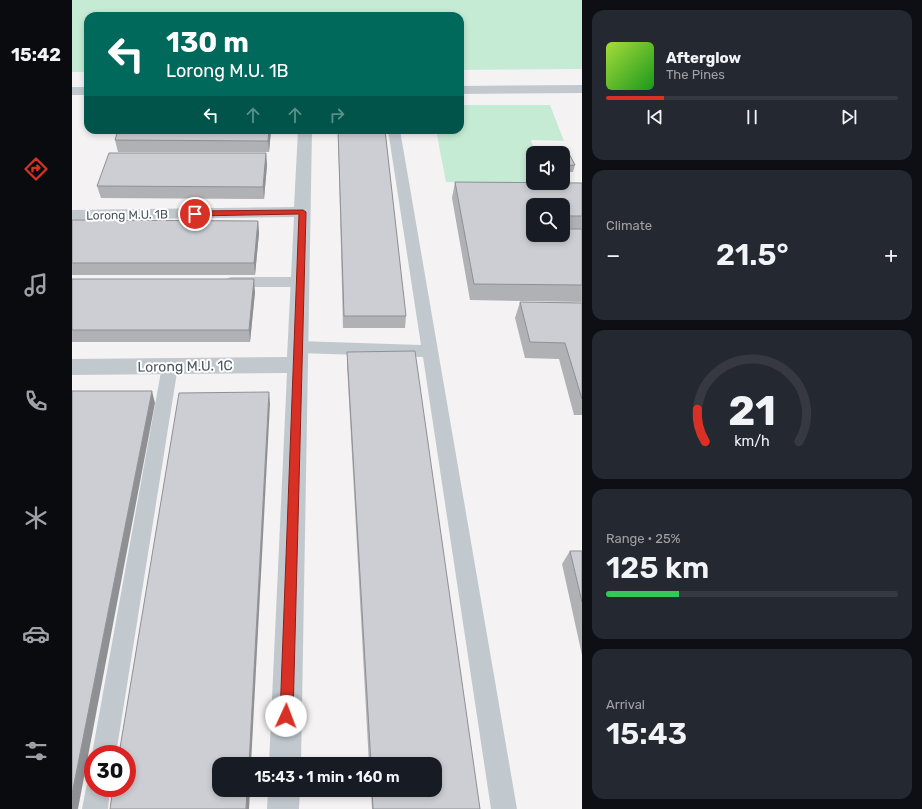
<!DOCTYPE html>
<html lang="en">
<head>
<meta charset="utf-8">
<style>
	:root { --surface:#171b24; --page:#242831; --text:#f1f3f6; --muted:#9ea1a6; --line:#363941; --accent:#d93025 }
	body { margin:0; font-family:Rubik,sans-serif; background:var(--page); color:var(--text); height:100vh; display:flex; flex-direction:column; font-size:15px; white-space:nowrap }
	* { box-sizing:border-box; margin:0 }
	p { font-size:13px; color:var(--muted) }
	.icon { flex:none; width:22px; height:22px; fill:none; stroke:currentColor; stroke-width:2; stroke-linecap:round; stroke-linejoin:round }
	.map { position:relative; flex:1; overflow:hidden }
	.side { display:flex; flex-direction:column; gap:10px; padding:10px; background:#0d0f14; width:340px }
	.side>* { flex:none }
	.guide { position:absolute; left:12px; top:12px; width:380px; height:122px; border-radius:12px; box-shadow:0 2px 6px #0003; background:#00695c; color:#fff; overflow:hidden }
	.fabs { position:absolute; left:454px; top:146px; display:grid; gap:8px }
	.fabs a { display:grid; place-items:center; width:44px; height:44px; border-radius:8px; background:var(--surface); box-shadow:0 2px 6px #0003; font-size:20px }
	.speed { position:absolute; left:12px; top:745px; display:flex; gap:8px; font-size:20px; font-weight:700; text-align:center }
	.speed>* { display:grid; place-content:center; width:52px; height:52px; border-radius:50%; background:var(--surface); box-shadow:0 2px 6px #0003; line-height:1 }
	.speed .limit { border:6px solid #d22; background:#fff; color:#111 }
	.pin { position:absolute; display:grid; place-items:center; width:34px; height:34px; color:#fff; margin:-17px; border:2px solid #fff; border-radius:50%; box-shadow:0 1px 4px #0007 }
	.me { position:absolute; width:44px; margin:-22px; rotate:2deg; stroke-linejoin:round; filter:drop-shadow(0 0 3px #0008) }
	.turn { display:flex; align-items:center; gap:14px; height:84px; padding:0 16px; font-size:18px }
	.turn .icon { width:52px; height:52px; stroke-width:2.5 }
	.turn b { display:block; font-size:28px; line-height:34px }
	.lanes { display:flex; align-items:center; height:38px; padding:0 16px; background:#0003; justify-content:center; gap:20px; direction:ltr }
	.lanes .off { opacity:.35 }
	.big { font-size:30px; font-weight:600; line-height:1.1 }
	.side .card { flex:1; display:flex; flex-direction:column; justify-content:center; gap:6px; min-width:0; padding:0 14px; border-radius:12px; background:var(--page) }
	.side .dial { align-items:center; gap:0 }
	.dial svg { height:104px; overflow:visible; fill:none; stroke:var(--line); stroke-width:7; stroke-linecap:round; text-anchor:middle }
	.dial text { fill:var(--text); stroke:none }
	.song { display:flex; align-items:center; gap:12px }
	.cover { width:48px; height:48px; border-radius:6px; background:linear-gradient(135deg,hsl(80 70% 55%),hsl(120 70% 35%)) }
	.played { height:4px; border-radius:2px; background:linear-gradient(90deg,var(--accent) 20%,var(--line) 20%) }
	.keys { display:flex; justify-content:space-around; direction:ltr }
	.heat { display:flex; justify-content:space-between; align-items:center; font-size:22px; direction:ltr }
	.charge { height:6px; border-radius:3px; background:linear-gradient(90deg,#34c759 25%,var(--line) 0) }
	.trip { position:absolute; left:140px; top:757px; width:230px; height:40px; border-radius:12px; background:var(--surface); box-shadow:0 2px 6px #0003; font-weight:600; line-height:40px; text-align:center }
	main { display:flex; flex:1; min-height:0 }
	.menu { display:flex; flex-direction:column; width:72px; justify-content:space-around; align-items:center; background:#090b0e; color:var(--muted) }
	.menu .icon { width:28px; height:28px }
	.menu .current { color:var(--accent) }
	.menu b { font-size:18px; color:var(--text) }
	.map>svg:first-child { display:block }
	.green { fill:#c6ebd5 }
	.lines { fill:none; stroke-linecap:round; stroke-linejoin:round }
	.lane { fill:#c1c9ce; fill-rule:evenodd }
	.street { fill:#c1c9ce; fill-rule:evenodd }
	.wall { fill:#afb1b5; fill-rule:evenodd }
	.shaded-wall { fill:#8f9094 }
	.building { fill:#ccced3; stroke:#8f9094 }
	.route { fill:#d93025; stroke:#8d1f18 }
	.labels { text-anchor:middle; stroke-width:4; stroke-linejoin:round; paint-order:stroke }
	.far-street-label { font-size:12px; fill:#4b555d; stroke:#fff }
	.street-label { font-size:14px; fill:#4b555d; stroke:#fff }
</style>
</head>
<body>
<main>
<nav class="menu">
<b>15:42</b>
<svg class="icon current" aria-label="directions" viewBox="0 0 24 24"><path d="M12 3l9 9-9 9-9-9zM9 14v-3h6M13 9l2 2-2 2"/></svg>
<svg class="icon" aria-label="music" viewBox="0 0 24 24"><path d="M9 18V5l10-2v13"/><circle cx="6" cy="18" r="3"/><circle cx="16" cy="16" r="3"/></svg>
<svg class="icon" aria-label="phone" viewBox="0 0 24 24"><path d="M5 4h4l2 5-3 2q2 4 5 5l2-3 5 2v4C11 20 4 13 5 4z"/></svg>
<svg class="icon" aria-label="climate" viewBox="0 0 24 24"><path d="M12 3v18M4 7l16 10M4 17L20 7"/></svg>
<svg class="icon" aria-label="car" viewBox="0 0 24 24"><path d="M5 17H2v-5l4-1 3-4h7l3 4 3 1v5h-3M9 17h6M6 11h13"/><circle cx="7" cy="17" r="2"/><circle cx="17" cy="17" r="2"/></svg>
<svg class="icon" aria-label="filters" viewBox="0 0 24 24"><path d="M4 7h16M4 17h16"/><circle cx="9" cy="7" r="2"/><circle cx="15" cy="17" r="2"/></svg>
</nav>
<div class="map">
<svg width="510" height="809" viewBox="0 0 510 809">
	<rect width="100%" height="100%" fill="#f4f2f2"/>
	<!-- green -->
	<path class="green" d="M0,0H510V69L388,70V16H16V72H0Z
		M388,105H478L492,141L459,140L463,153H461V183L374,182L364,130H388Z"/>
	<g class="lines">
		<!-- lane -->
		<path class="lane" d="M316,130H328L445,809H419L351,357L226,353L220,351L218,347L220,343L226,341L349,345Z
			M159,277H228L233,279L235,282L233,285L228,287H159L154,285L152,282L154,279Z
			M98,360L104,362L106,366L44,754H21V757L20,754L90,366L92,362Z
			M21,778V788H38L36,809H10L14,788L17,779Z"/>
		<!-- street -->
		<path class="street" d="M510,85V93L388,94V86Z
			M0,87H16V95H0Z
			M226,130H240L229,764H197L215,373L0,375V359L215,357L222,217L0,220V210L222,207Z
			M196,790H228L227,809H195Z"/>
	</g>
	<!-- wall -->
	<path class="wall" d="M46,130H199L197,152H46L43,140Z
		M266,130H313L334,316L333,328H271Z
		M494,148L503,165L501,172H491V153H472L473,149Z
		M194,153L195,165L192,199L29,198L25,186Z
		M383,182L510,183V302L398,300L380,198ZM461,205H491V235H461Z
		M0,220L186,221L187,233L183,275H0Z
		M0,279L183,292L178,342H0Z
		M448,302L510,303V415H502L487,359L453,358L443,318Z
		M275,352L408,809H300L299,790H363V764H297L275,364Z
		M498,551H510V655L490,564Z"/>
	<!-- shaded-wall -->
	<path class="shaded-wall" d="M197,130H199L197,152L196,141Z
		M194,153L195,165L192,199L191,187Z
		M186,221L187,233L183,275L182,263Z
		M182,279L183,292L178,342L177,330Z
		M80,391L83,403L6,809H0V794Z
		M197,392L198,404L179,764H177Z
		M175,790H178L177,809H174Z"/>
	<!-- building -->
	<path class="building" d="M46,130H197L196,141L43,140Z
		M266,130H313L334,316H272Z
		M494,148L503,165L491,166V153H475L473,149Z
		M37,153H194L191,187L25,186Z
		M383,182L510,183V216H491V205H461V216H455L458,228H461V235H491V229H510V285L402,284Z
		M0,220L186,221L182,263H0Z
		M0,279H182L177,330H0Z
		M448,302L510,303V399L493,343L458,342Z
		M343,351L408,809H301L300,790H363V764H299L275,352Z
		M0,391H80L0,794Z
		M197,392L177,764H147V790H175L174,809H38L41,788H55V754H47L107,393Z
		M498,551H510V602Z"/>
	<!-- route -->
	<path class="route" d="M231,210L234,212L221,716L219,721L214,722L210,721L208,716L227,214L123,216L120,214L123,211Z"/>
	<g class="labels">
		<!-- far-street labels -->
		<g class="far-street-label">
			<text transform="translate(55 215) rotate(-1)" y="4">Lorong M.U. 1B</text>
		</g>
		<!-- street labels -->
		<g class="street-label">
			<text transform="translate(113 366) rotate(-1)" y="5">Lorong M.U. 1C</text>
		</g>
	</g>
</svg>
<div class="fabs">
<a><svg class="icon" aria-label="sound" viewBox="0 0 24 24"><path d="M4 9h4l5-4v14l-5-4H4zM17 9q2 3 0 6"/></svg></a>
<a><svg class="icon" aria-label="search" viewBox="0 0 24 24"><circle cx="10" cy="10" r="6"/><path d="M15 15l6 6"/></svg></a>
</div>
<div class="speed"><div class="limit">30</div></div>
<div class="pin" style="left:123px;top:214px;background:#d93025"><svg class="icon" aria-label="arrive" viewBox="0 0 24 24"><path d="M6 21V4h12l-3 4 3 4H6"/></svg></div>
<svg class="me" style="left:214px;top:716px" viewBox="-20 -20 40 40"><circle r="19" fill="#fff"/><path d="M0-13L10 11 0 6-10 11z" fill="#d93025"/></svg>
<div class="trip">15:43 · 1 min · 160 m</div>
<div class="guide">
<div class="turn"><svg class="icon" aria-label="left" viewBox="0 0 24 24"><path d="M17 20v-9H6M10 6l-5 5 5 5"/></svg><div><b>130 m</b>Lorong M.U. 1B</div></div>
<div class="lanes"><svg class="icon" aria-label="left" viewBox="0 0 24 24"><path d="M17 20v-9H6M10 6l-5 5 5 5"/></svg><svg class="icon off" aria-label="ahead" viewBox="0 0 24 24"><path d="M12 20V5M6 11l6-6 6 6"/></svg><svg class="icon off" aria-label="ahead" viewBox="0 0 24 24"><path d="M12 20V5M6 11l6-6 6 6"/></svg><svg class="icon off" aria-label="right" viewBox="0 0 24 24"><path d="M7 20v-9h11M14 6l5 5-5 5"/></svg></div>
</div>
</div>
<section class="side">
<div class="card">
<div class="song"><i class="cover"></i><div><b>Afterglow</b><p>The Pines</p></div></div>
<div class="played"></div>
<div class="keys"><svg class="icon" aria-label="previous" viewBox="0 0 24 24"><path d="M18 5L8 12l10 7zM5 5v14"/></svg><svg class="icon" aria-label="pause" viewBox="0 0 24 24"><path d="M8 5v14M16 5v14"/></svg><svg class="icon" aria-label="next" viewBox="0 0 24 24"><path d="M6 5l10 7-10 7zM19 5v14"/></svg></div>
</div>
<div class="card"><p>Climate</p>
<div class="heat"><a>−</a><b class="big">21.5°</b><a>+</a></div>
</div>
<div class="card dial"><svg viewBox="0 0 100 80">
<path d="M14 69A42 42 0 1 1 86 69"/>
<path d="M14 69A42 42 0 0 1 8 44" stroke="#d93025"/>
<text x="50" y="56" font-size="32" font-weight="700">21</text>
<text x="50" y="72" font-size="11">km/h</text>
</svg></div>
<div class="card"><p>Range · 25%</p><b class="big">125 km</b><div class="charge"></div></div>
<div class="card"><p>Arrival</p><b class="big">15:43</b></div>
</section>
</main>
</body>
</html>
